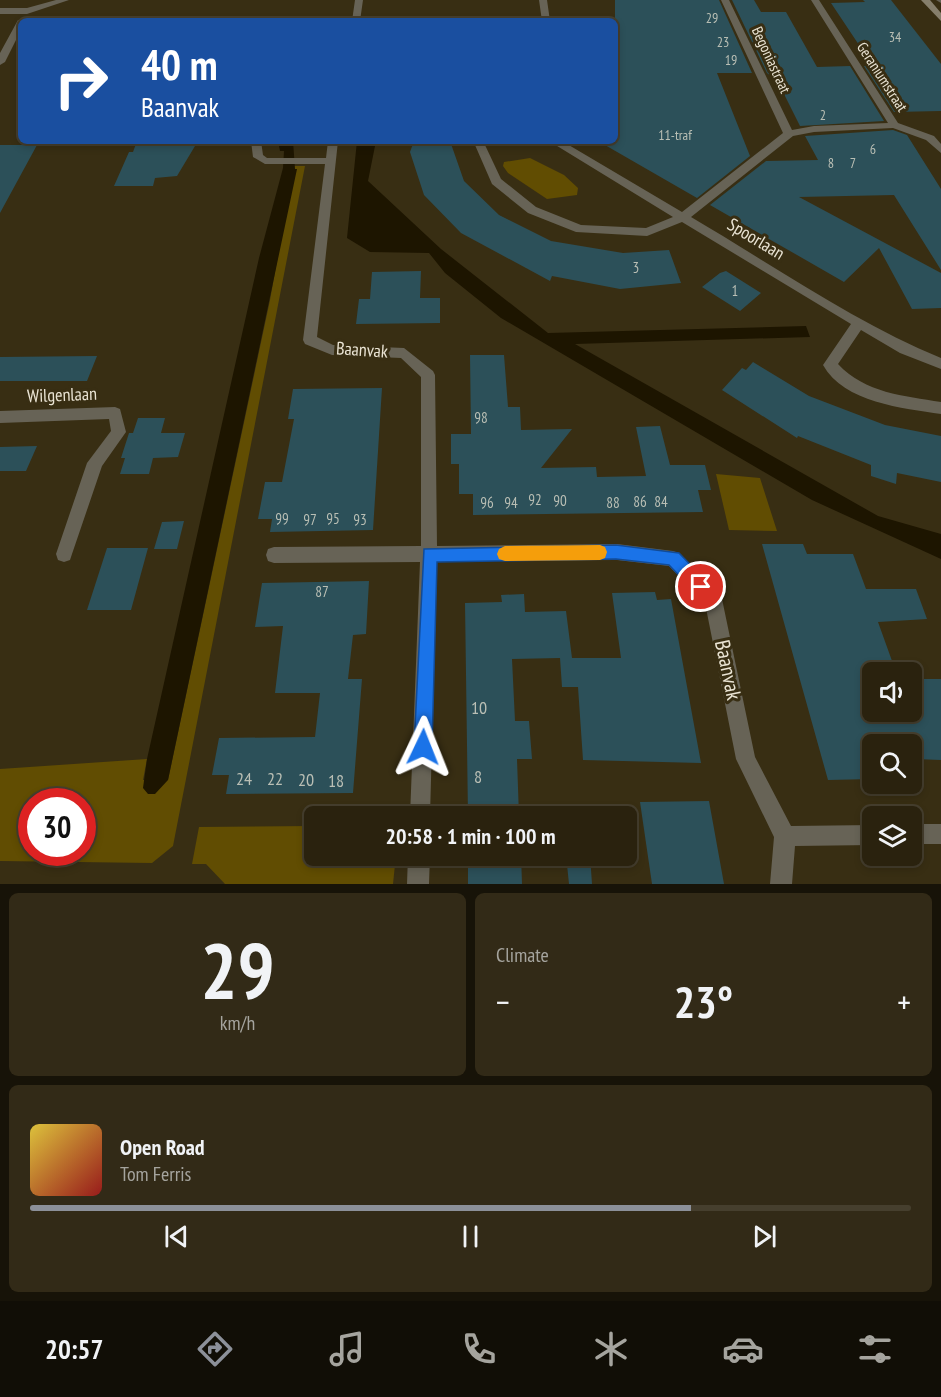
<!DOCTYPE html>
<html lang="en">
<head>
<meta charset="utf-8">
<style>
	:root { --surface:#2a220e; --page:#322a17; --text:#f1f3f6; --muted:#a5a49e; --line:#463f2e; --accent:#8c9099 }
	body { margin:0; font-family:"PT Sans Narrow",sans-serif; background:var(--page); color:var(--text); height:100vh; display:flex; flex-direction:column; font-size:22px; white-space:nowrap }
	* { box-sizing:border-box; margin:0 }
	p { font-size:20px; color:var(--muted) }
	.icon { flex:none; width:33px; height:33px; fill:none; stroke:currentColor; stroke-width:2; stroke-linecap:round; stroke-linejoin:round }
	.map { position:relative; height:884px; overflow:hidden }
	.details { display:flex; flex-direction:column; gap:9px; padding:9px; background:#171308; flex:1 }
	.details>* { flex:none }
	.banner { position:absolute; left:18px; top:18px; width:600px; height:126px; border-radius:9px; box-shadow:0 3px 9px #0003,0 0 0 2px var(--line); background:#1a4fa0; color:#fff; overflow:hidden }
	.controls { position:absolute; left:862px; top:662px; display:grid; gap:12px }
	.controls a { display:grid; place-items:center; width:60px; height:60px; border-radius:9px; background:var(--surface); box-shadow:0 3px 9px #0003,0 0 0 2px var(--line); font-size:30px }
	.speed { position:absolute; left:18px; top:788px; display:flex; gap:12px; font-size:30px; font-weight:700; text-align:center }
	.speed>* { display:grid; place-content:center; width:78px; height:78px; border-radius:50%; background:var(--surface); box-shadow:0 3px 9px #0003,0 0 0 2px var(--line); line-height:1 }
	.speed .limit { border:9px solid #d22; background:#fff; color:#111 }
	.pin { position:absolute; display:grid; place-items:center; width:51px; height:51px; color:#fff; margin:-26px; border:3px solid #fff; border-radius:50%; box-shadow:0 2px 6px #0007 }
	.me { position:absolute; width:66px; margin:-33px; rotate:2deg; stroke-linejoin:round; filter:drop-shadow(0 0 4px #0008) }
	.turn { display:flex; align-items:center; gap:21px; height:126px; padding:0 24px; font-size:27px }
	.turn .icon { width:78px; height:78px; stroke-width:2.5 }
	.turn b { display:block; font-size:42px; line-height:51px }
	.big { font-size:45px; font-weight:700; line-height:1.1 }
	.details .widget { flex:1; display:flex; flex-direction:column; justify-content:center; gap:9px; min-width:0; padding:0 21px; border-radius:9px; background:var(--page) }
	.details .dial { align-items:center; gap:0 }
	.dial b { font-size:78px; line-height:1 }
	.song { display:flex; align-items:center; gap:18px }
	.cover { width:72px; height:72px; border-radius:9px; background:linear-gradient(135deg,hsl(50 70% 55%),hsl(0 70% 35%)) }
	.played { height:6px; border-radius:3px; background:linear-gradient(90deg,var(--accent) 75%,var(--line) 75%) }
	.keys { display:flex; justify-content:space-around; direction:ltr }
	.heat { display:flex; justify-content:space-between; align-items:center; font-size:33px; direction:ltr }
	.details .tiles { flex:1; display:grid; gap:9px; grid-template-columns:1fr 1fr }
	.widget:last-child { grid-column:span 2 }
	.trip { position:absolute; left:304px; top:806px; width:333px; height:60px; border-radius:9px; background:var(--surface); box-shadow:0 3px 9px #0003,0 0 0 2px var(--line); font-weight:700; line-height:60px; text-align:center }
	.menu { display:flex; height:96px; justify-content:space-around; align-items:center; background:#110e06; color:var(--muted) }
	.menu .icon { width:42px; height:42px }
	.menu .active { color:var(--accent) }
	.menu b { font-size:27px; color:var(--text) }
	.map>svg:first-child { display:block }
	.green { fill:#614d02; fill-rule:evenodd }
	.water { fill:#1d1500 }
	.building { fill:#2c5059 }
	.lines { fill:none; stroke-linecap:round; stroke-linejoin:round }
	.lane { fill:#676356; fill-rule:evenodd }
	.street { fill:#676356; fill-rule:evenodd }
	.secondary { fill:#867f6c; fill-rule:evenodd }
	.route { fill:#1a73e8; stroke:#114b97; stroke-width:1.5 }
	.slow { fill:#f59e0b }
	.labels { text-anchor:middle; stroke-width:6; stroke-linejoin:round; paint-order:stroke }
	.far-number-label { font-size:14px; fill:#babfb5 }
	.far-street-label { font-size:15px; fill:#eae4d4; stroke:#382e13 }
	.number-label { font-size:15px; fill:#babfb5 }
	.street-label { font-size:18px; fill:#eae4d4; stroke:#382e13 }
	.near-number-label { font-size:18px; fill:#babfb5 }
	.near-street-label { font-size:21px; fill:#eae4d4; stroke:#382e13 }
</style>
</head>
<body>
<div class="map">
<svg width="941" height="884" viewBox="0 0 941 884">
	<rect width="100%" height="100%" fill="#382e13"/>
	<!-- green -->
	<path class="green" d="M530,158L564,175L578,188L577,195L547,199L508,173L503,166L504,162Z
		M294,166H305L173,846L152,863L0,861V769L147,759L143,780H168L270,300ZM32,801H82V852H32Z
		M716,474L760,478L777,531L729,530Z
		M315,826V855H396L393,884H225L206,864H192L199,827Z"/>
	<!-- water -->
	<path class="water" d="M278,141H293L295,169H297L168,780L155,794H148L143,788L147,759L259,258L283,168L284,151H280Z
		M357,141H376L368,181L441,249L548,333L806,326L810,337L575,344L878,516L941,534V559L812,500L501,318L445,273L429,253L370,252L347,238Z"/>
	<!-- building -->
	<path class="building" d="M615,0H719L752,73H717L750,156L697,198L598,141H615Z
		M732,0H754L761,12H786L817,67L850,66L884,121L800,126L778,82L767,73Z
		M863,0H891L941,64V111L894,112L864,66H873L831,3L865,2Z
		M893,130L907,135L941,189V270L894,195L799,197L941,273V308L912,309L879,248L844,282L710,205L766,161L818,160L805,136Z
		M137,141H198L177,176L155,178L153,186H114L129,152H133Z
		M414,141H450L464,181L499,215L551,241L623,253L669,250L681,283L620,289L552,276L550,281L461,233L424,195L410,152Z
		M0,145H37L0,213Z
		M421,271L420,298H440V323L356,324L359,299H370L372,272Z
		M726,271L761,293L740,311L702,287L720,273Z
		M470,355H504L508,407H520L521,430L572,429L541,468L596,467L597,477L646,476L636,427L660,426L670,465H705L711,490H698L703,512L473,515V494H459V464H451V434H471Z
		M97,356L87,381H0V357Z
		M753,362L809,396L885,425L941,436V482L897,473L896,484L871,476V465L798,436L797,438L722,390L742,368L746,370Z
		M382,388L373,530L270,532L272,519H258L265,482H282L294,419H288L293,389Z
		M138,418H165L161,433H185L178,457L153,458L149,474H120L125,458H121L129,433H133Z
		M37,446L26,471H0V447Z
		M184,521L177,549H154L162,522Z
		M762,544H803L807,554H853L866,589H916L927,619L878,622L896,672H873V711H912V679H941V760L915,759L910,743L873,744V779L828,780Z
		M107,548H148L131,610H87Z
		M369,581L366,634L353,635L348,679H362L353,793L226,794L229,775H212L219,738L315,737L320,693H275L283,626L255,627L262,583Z
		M655,592L657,600L671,599L701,763L583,760L578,687H562L560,658L512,659L515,721H529L532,759H517L519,816H468L465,603L502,602L501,595L524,594L525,612L566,611L572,658H621L612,593Z
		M709,801L724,884H652L640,802Z
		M468,855H521L522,884H468Z
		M566,855H590L592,884H569Z"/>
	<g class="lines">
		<!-- lane -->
		<path class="lane" d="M936,0H941V3Z"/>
		<!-- street -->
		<path class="street" d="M56,0H69L27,14H0V8H27Z
			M355,0H363L360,21H352Z
			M539,0H547L550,21H542Z
			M721,0H729L792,130L814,126L888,123L811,0H819L898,123L934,136L941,144V153L926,140L893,128L814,132L793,136L691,217C771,264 856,323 941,358V369L900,353L861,330L838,364C865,393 904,396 941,402V414C903,408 844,403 823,365L851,324L682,222L647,236L576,232L528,213L492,184L475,145L476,141H486L485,145L501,179L536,207L581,225L646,228L673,217L549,141H562L682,212L783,133Z
			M18,20L25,21H21V30L5,62L0,65V53Z
			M251,141H261L263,155L267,158H326L328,141H338L317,337L333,345L404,348L433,371L435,375L437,546L617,544L673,551L679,553L719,593L722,599L755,757L791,826L873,825V845L795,846L792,884H770L774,837L736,759L705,603L669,566L617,560L437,561L430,816H410L420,562L274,563L268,561L266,555L268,549L274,547L421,546V377L401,358L332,355L305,344L303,340L325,164H265L253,157Z
			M115,407L120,409L126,432L102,466L72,554L70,560L64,562L58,560L56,554L87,463L111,431L109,419L0,423V411Z
			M912,824H941V844H912Z
			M408,855H430L429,884H407Z"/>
		<!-- secondary -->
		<path class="secondary" d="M921,0H930L941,13V21Z"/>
	</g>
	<!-- route -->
	<path class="route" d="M616,545L679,553L706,581L709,587L706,592L701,594L695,592L669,565L616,559L437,562L432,747L429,754L423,756L416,754L414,747L424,549Z"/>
	<!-- slow -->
	<path class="slow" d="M600,545L605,547L607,552L605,558L600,560L505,561L499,559L497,554L499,549L505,546Z"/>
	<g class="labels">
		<!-- far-number labels -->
		<g class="far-number-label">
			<text x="712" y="23">29</text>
			<text x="895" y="42">34</text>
			<text x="723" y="47">23</text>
			<text x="731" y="65">19</text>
			<text x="823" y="120">2</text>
			<text x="675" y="140">11-traf</text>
			<text x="873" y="154">6</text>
			<text x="831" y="168">8</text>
			<text x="853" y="168">7</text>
		</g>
		<!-- far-street labels -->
		<g class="far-street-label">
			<text transform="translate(771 60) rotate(65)" y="5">Begoniastraat</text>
			<text transform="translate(882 77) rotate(57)" y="5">Geraniumstraat</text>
		</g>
		<!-- number labels -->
		<g class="number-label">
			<text x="636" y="273">3</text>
			<text x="735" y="296">1</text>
			<text x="481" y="423">98</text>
			<text x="535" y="505">92</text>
			<text x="560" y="506">90</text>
			<text x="640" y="507">86</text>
			<text x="661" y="507">84</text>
			<text x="487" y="508">96</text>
			<text x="511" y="508">94</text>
			<text x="613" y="508">88</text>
			<text x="282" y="524">99</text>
			<text x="333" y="524">95</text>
			<text x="310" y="525">97</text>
			<text x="360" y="525">93</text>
			<text x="322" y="597">87</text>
		</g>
		<!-- street labels -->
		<g class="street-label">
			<text transform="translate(756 239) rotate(31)" y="6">Spoorlaan</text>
			<text transform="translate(362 350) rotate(4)" y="6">Baanvak</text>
			<text transform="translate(62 395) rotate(-2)" y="6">Wilgenlaan</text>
		</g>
		<!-- near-number labels -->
		<g class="near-number-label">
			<text x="479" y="714">10</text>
			<text x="478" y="783">8</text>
			<text x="244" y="785">24</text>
			<text x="275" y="785">22</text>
			<text x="306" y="786">20</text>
			<text x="336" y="787">18</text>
		</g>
		<!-- near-street labels -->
		<g class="near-street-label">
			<text transform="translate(728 670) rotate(78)" y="7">Baanvak</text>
		</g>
	</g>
</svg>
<div class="controls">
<a><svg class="icon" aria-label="sound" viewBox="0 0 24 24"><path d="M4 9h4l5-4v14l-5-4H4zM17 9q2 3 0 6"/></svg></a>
<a><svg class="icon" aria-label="search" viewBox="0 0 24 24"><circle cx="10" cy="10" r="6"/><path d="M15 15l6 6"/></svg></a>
<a><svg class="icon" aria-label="layers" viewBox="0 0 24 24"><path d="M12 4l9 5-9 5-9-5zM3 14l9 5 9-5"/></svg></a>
</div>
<div class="speed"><div class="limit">30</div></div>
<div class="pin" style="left:701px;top:587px;background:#d93025"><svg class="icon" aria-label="arrive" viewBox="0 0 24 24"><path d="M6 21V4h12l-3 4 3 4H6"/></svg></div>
<svg class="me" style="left:423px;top:747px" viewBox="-20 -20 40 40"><path d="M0-17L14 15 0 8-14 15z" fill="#1a73e8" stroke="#fff" stroke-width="4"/></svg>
<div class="trip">20:58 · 1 min · 100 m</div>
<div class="banner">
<div class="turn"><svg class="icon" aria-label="right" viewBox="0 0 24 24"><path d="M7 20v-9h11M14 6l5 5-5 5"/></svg><div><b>40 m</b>Baanvak</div></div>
</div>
</div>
<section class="details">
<div class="tiles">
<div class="widget dial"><b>29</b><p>km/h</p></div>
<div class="widget"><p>Climate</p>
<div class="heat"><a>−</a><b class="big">23°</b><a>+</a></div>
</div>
<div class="widget">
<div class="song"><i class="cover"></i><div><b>Open Road</b><p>Tom Ferris</p></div></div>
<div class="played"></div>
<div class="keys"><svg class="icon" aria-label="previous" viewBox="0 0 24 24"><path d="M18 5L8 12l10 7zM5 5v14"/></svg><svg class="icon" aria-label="pause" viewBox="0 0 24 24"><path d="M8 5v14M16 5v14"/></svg><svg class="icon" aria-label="next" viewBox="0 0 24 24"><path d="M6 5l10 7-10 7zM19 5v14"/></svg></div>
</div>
</div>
</section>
<nav class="menu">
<b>20:57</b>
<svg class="icon active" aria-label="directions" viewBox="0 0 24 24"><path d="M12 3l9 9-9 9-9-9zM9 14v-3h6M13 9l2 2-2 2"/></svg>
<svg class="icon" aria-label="music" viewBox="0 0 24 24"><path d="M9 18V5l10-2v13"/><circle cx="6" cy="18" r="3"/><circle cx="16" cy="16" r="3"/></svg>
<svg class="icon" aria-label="phone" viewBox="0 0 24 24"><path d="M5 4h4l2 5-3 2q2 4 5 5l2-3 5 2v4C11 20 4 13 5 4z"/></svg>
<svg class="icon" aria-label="climate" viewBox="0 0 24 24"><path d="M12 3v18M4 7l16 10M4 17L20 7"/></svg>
<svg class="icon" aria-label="car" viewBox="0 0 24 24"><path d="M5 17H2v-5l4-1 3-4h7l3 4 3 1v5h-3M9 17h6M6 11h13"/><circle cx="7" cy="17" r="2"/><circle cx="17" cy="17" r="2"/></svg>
<svg class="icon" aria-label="filters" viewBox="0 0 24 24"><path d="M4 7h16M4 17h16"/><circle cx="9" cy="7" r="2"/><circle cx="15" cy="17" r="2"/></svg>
</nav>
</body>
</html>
